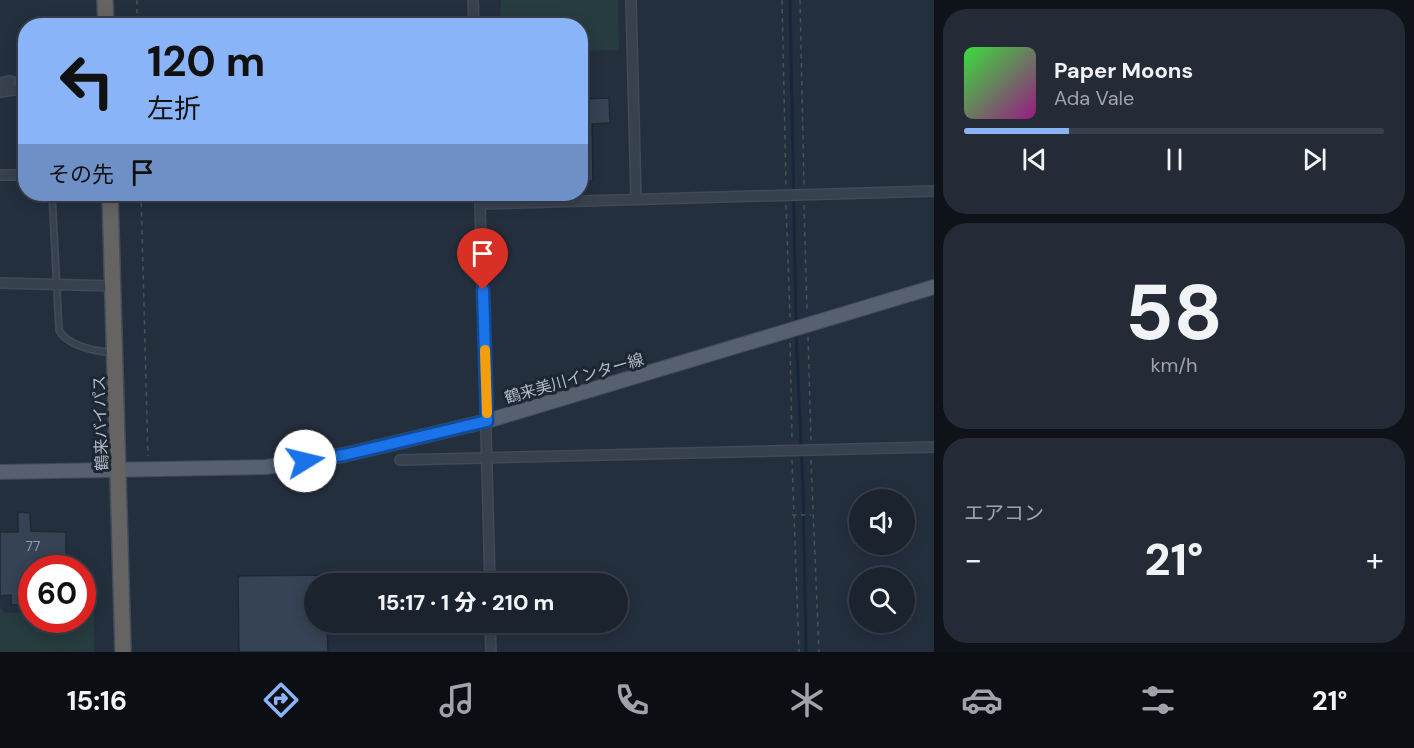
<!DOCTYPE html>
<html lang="ja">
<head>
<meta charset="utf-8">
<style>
	:root { --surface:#1b232e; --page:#242b36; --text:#f1f3f6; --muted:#a0a4aa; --line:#39404a; --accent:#8ab4f8 }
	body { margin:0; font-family:"DM Sans","Noto Sans JP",sans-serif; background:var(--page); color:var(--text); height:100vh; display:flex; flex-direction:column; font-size:22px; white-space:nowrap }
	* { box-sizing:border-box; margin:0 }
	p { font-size:20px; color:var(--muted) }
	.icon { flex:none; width:33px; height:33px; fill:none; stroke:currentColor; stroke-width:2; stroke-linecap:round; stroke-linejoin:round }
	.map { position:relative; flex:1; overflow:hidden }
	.side { display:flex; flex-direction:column; gap:9px; padding:9px; background:#0f1319; width:480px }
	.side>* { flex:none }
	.hud { position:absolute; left:18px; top:18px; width:570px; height:183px; border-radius:24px; box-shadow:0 3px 15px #0003,0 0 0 2px var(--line); background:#8ab4f8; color:#111; overflow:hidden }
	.tools { position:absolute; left:849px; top:489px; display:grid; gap:12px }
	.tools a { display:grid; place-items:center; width:66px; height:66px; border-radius:50%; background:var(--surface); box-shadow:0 3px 15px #0003,0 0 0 2px var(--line); font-size:30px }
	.speed { position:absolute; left:18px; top:555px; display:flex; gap:12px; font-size:30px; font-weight:700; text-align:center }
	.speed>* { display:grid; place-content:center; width:78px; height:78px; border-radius:50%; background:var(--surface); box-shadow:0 3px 15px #0003,0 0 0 2px var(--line); line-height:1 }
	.speed .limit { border:9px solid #d22; background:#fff; color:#111 }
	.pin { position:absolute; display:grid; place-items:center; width:51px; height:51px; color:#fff; margin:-62px -26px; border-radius:50% 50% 50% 0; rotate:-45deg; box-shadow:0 0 6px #0007 }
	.pin .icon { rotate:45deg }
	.me { position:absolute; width:66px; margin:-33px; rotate:81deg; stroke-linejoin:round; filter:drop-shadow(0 0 4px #0008) }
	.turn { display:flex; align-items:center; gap:21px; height:126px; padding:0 30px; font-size:27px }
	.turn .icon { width:78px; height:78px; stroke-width:2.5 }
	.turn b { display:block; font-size:42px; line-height:51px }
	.then { display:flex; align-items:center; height:57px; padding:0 30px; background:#0003; gap:12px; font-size:22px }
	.big { font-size:45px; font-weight:800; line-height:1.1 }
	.side .tile { flex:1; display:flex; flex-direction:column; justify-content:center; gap:9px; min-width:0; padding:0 21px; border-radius:24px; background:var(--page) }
	.side .dial { align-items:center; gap:0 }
	.dial b { font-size:78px; line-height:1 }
	.song { display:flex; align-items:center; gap:18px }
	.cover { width:72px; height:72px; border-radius:9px; background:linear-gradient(135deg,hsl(120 70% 55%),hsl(310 70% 35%)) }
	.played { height:6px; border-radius:3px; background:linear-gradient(90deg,var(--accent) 25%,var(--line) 25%) }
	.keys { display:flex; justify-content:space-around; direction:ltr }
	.heat { display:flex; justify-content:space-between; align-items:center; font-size:33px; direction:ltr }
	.trip { position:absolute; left:304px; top:573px; width:324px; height:60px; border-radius:30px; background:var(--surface); box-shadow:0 3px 15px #0003,0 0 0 2px var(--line); font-weight:800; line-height:60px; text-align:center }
	.tabs { display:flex; height:96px; justify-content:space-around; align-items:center; background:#0b0e12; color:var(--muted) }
	.tabs .icon { width:42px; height:42px }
	.tabs .on { color:var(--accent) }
	.tabs b { font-size:27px; color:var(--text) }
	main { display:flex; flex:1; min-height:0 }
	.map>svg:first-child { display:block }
	.green { fill:#263c3f }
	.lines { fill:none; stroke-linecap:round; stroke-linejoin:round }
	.stream { stroke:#17263c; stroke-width:3 }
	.building { fill:#364354; stroke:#1f2835; stroke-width:1.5 }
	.minor-tunnel { stroke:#3a4453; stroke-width:9; stroke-dasharray:9 4.5; stroke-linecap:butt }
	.service-casing { stroke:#414a57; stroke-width:8 }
	.minor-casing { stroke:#414a57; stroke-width:12 }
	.primary-casing { stroke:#414a57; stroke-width:16 }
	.trunk-casing { stroke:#434c59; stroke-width:18 }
	.path { stroke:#3f5557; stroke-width:1.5; stroke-dasharray:4.5 4.5; stroke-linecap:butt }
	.service { stroke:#38414e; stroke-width:4.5 }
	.minor { stroke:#38414e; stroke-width:9 }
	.primary { stroke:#56606e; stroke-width:14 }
	.trunk { stroke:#656462; stroke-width:15 }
	.route-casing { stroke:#114b97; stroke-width:15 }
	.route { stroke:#1a73e8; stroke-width:10 }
	.slow { stroke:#f59e0b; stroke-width:10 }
	.labels { text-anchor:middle; stroke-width:6; stroke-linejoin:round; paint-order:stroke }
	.number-label { font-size:14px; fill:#929caa }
	.street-label { font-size:16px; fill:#b4bcc9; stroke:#1d2633 }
</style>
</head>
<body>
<main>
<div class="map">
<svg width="934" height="652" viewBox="0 0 934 652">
	<rect width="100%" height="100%" fill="#242f3e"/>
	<!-- green -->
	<path class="green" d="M501,0H618L619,50L581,51L580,26H531V23L500,22Z
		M0,607L5,613H31L32,620H82L83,613H94V652H0Z"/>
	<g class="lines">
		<!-- stream -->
		<path class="stream" d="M790,0L796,323
			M796,333L803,486L806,652"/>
	</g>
	<!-- building -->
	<path class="building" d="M609,98L610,123L592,124L593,181H580V99Z
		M18,512L30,513L31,531L66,532V559L59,560V568H32V605H11V595L0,596V532H18Z
		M326,575V584H315V622H327L328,652H239L238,576Z"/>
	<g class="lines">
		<!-- minor-tunnel -->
		<path class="minor-tunnel" d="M10,81L26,79"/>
		<defs>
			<path id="service" d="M52,194L59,330C66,345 96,352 111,352"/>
			<path id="minor" d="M473,0L474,26
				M631,0L636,199
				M0,83L10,81
				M0,92L26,88
				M0,175H26
				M478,194L480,204L490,584
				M480,204L934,191
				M0,283L114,286
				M400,460L934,447
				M490,622L491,652"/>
			<path id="primary" d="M0,472L266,467L344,455L487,421L934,287"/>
			<path id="trunk" d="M105,0L106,26
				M110,194L123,652"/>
		</defs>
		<!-- service casing -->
		<use href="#service" class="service-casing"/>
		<!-- minor casing -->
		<use href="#minor" class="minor-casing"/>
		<!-- primary casing -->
		<use href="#primary" class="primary-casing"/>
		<!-- trunk casing -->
		<use href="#trunk" class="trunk-casing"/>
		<!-- path -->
		<path class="path" d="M137,0V26
			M782,0L786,185
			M800,0L804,185
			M141,194L148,456
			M786,205L790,317
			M804,205L807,311
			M808,337L811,440
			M790,343L792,440
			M792,460L799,652
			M811,460L819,652
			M792,515H811"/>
		<!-- service -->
		<use href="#service" class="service"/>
		<!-- minor -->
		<use href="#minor" class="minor"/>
		<!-- primary -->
		<use href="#primary" class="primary"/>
		<!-- trunk -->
		<use href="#trunk" class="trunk"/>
	</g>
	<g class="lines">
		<defs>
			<path id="route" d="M305,461L344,455L487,421L483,290"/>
		</defs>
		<!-- route casing -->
		<use href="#route" class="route-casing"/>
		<!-- route -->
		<use href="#route" class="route"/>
		<!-- slow -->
		<path class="slow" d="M485,350L487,413"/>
	</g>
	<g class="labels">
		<!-- number labels -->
		<g class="number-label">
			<text x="33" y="551">77</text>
		</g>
		<!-- street labels -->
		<g class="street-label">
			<text transform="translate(574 378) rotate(-16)" y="6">鶴来美川インター線</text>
			<text transform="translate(100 423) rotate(-92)" y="6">鶴来バイパス</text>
		</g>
	</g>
</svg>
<div class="tools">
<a><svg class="icon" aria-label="sound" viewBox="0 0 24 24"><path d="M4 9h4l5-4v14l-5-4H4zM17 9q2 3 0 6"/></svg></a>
<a><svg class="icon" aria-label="search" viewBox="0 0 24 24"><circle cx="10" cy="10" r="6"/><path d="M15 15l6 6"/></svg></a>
</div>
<div class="speed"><div class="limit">60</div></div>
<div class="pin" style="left:483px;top:290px;background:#d93025"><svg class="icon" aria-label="arrive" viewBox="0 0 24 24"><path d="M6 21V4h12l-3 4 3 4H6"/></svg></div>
<svg class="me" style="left:305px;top:461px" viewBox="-20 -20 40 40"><circle r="19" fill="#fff"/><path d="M0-13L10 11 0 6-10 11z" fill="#1a73e8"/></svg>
<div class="trip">15:17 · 1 分 · 210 m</div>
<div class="hud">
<div class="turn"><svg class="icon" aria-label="left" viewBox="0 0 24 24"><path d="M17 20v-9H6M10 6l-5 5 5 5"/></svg><div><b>120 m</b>左折</div></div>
<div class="then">その先<svg class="icon" aria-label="arrive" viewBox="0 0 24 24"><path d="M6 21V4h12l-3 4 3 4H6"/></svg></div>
</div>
</div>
<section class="side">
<div class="tile">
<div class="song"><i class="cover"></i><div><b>Paper Moons</b><p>Ada Vale</p></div></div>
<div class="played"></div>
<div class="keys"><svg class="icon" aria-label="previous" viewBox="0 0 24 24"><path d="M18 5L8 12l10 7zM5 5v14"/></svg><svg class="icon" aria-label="pause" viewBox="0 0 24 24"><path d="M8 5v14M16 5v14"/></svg><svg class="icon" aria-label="next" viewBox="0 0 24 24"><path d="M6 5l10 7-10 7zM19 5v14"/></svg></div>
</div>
<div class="tile dial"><b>58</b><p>km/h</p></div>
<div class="tile"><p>エアコン</p>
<div class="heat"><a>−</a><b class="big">21°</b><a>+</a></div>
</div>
</section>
</main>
<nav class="tabs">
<b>15:16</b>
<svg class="icon on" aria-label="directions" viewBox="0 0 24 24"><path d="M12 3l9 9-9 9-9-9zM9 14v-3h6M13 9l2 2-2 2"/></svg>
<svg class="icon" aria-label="music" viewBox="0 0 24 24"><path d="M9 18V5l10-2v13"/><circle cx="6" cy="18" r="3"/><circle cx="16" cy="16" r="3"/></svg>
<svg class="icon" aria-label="phone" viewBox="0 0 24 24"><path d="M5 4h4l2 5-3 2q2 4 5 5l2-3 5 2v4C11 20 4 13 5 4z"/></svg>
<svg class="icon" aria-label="climate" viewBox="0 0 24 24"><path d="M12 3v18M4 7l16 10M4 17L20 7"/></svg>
<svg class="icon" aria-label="car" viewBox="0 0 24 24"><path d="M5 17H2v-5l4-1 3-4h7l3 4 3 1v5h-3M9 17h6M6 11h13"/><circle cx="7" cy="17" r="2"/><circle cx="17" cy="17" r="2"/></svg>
<svg class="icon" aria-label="filters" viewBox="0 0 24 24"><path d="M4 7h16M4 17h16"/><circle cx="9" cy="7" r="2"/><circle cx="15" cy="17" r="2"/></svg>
<b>21°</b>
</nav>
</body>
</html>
